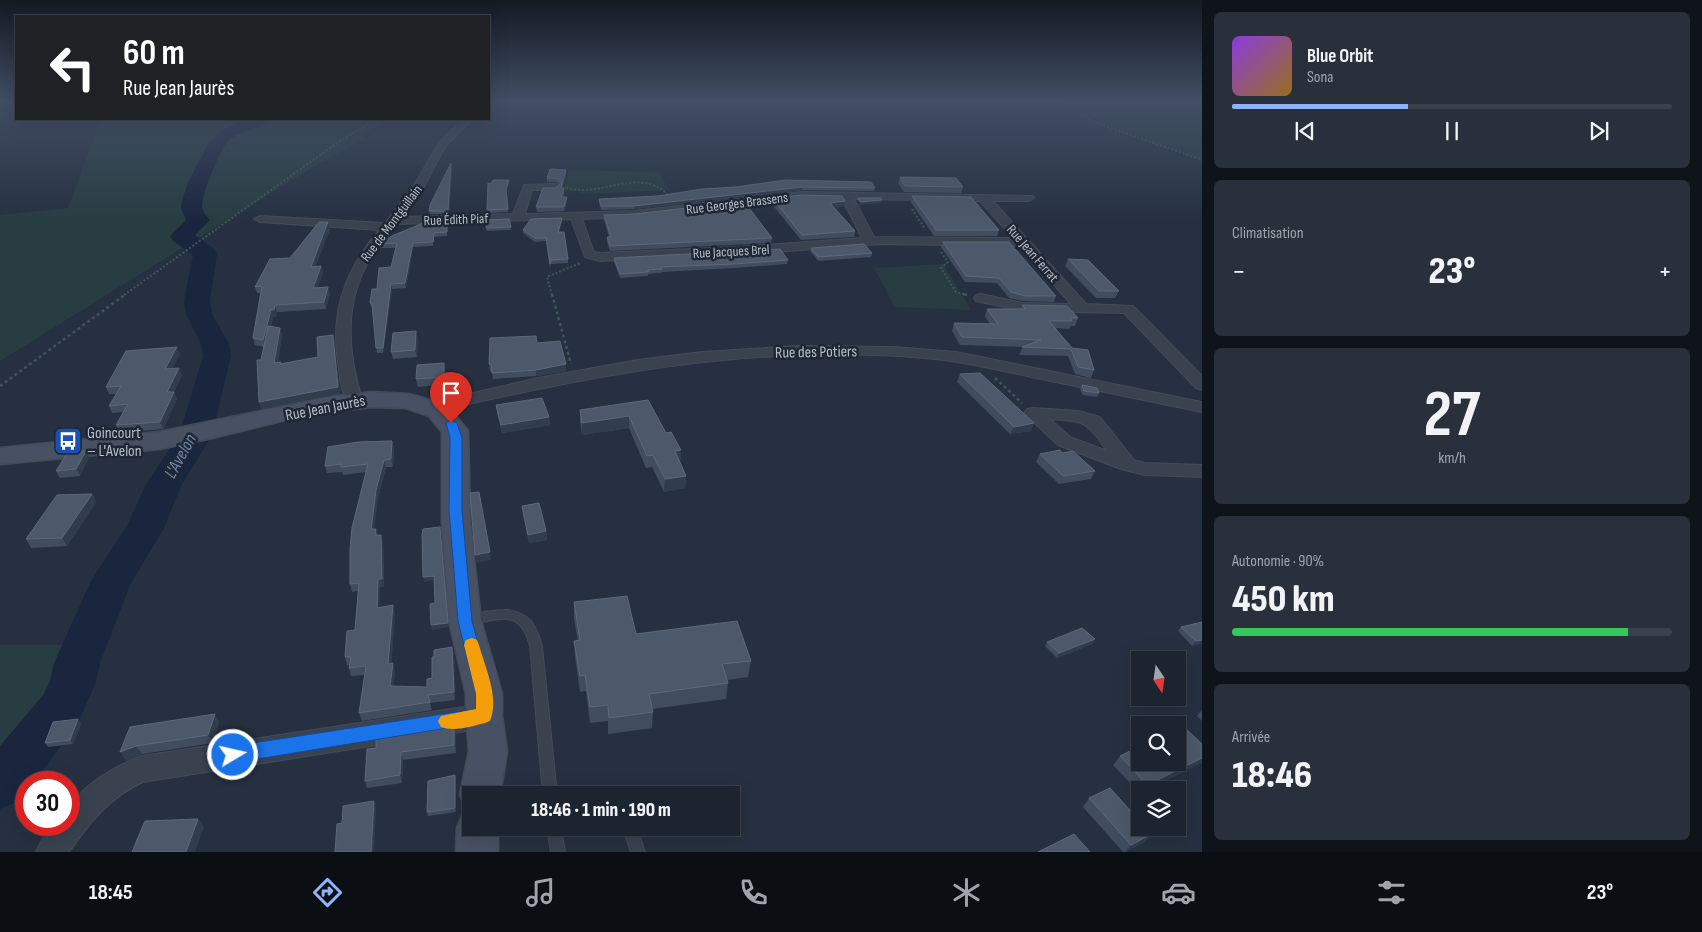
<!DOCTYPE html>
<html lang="fr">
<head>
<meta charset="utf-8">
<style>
	:root { --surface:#1c2430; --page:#29303c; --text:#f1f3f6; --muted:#a0a4ab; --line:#3a414c; --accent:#8fb3f7 }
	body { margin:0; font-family:"Sofia Sans Condensed",sans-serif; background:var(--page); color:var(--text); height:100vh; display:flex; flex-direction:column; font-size:19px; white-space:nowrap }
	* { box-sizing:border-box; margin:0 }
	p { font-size:16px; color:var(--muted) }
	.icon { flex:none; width:28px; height:28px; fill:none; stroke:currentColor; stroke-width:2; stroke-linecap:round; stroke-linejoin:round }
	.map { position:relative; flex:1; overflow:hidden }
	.sheet { display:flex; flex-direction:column; gap:12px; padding:12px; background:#0f141a; width:500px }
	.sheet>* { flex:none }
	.banner { position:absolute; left:15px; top:15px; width:475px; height:105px; border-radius:0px; box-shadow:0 5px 20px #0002,0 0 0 1px var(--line); background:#202124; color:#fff; overflow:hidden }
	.needle { width:32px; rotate:167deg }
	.tools { position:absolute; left:1131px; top:651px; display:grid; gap:10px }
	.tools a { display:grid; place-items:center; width:55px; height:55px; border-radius:0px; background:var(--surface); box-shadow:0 5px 20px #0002,0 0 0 1px var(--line); font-size:25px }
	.speed { position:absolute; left:15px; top:771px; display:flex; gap:10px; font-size:25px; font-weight:700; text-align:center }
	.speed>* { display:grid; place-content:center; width:65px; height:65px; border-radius:50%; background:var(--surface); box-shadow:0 5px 20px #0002,0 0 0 1px var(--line); line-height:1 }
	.speed .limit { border:8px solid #d22; background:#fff; color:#111 }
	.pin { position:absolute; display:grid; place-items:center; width:42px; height:42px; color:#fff; margin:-51px -21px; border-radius:50% 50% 50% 0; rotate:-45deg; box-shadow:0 0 5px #0007 }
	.pin .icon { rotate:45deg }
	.me { position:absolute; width:55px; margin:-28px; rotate:81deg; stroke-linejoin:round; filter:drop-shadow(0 0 4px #0008) }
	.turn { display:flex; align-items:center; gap:18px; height:105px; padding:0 25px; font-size:22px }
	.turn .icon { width:65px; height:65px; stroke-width:2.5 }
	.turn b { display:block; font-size:35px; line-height:42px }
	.big { font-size:38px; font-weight:800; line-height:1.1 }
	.sheet .widget { flex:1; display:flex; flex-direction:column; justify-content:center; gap:8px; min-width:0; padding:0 18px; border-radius:8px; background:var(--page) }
	.sheet .dial { align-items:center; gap:0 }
	.dial b { font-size:65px; line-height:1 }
	.song { display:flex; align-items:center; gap:15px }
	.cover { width:60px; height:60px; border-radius:8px; background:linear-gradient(135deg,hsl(270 70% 55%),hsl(40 70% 35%)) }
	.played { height:5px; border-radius:2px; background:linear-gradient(90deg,var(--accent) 40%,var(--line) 40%) }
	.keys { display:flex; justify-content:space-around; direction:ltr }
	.heat { display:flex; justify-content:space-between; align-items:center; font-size:28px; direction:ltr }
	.charge { height:8px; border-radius:4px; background:linear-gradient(90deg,#34c759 90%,var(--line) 0) }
	.trip { position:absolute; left:462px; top:786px; width:278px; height:50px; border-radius:0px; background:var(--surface); box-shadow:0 5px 20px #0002,0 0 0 1px var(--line); font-weight:800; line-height:50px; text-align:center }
	.tabs { display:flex; height:80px; justify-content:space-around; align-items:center; background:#0b0e13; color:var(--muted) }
	.tabs .icon { width:35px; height:35px }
	.tabs .selected { color:var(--accent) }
	.tabs b { font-size:22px; color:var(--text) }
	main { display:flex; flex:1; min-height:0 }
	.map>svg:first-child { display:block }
	.green { fill:#283d41 }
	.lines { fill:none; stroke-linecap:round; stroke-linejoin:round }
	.river { fill:#19263e; fill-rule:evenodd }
	.lane-casing { stroke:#434b59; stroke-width:2 }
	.street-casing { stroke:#434b59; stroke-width:2 }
	.secondary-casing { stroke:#434b59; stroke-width:3 }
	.path-far1 { stroke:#415659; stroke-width:2; stroke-dasharray:2 2; stroke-linecap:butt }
	.path { stroke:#415659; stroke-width:2.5; stroke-dasharray:3 3; stroke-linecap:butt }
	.lane { fill:#3a4250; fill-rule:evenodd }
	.street { fill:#3a4250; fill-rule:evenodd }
	.secondary { fill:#485163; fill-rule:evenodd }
	.wall { fill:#414c5e }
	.shaded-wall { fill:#313c4d }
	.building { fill:#4d596a; stroke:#5e6879 }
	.route { fill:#1a73e8; stroke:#114b97 }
	.slow { fill:#f59e0b }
	.labels { text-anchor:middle; stroke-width:5; stroke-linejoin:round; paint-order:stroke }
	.far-street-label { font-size:14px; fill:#b6bdca; stroke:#1f2735 }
	.street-label { font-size:16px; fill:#b6bdca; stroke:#1f2735 }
	.poi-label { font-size:16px; fill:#b6bdca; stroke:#1f2735; text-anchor:start }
	.water-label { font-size:18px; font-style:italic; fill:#7086a8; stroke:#1f2735 }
</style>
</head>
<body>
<main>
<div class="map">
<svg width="1202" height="852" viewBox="0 0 1202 852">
	<rect width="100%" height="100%" fill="#263040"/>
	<!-- green -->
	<path class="green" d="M1068,101H1202V160L1103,123Z
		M101,119H390L360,136L367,138L322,162L253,204L0,361V215L68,208Z
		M569,170L659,172L669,190L580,194L579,191H563Z
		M943,264L971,310L895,307L874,268Z
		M0,645H85L0,779Z"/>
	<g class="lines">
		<!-- river -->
		<path class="river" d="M250,119H272L270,122C256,128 238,132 227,142C220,150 201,196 202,207C203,213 207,216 210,220L195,235L213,248L217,253L210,301L212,314L229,344L231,356L216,419L208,442L182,484L164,528L130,585L100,663L96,682L77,725L34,782H26C26,800 14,803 0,809V746L43,695L50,681L54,663L91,581L128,524L146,484L175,441L184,419L203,356L201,344L186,314L184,301L193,255L173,241L170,236L186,220L181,208L182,200L188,183L207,146L220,131Z"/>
		<defs>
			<path id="lane" d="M508,610C531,614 536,625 542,646L557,795H543L530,646C522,616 509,616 482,622C476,623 471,625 466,623L464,620L466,617C479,612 494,610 508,610Z
				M547,828H561L565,852H551Z
				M623,828H637L645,852H631Z"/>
			<path id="street" d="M463,119H472L445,147L422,190L402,217L513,214L524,185L555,184L560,187L555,190H532L525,214L634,211L802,192L1033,196L1034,198L1029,201H993L1086,304L1133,306L1202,376V390L1196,388L1124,313L1023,311L976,301L974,298L976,295L981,294L1023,303L1071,304L1020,246L880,244L737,255L600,261L585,257L571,219L396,224C385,238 373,252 365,268C344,309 349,357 362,399L360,403H348C342,394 340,380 339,369C329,314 344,272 379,230L260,222L254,219L260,216L385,223L411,190L439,143ZM802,198L842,199L862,238L737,247L600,253L594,252L582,219L634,217ZM854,199L980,201L1013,238L874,237Z
				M799,346L894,347L956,352L1202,402V412C1147,401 1092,389 1036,378C999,370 962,361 924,358C757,343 592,375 430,413L424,412L422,408L424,404L430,403L538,378L638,360L702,352Z
				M1033,408L1079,411L1100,417L1134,460L1145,463L1202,465V477L1145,475L1121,469L1058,445L1024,413L1027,409ZM1050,419C1088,422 1085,421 1107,451L1070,437Z
				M484,704L493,708L497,716L493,724L484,728L143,782C111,796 89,823 69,852H36L41,842L53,825H69V805C90,781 113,767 142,756Z"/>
			<path id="secondary" d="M371,392L409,394L447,405L468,431L470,523L481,621L502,694V716L507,751L500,795H471V828H498V852H456L457,828L463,813L470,811L466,809L460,795L469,751L466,716V694L449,621L442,523V432L429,416L406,408L371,407L329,412L285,420L208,439L159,449L0,464V448L159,432L329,397Z"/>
		</defs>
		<!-- lane casing -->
		<use href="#lane" class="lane-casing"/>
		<!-- street casing -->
		<use href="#street" class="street-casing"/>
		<!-- secondary casing -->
		<use href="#secondary" class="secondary-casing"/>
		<!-- path-far1 -->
		<path class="path-far1" d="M1067,101L1065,104L1067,107L1094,122L1202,160
			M566,188C572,189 579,190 586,190C615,188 646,171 669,196
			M912,209L925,229
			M941,252L948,262L941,268L956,292L967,295
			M124,295L337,143L376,119
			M552,295L547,277L580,263"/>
		<!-- path -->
		<path class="path" d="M552,294L571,364
			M963,294L967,295
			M995,378L1022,403
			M0,386L126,294"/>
		<!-- lane -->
		<use href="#lane" class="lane"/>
		<!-- street -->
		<use href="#street" class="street"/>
		<!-- secondary -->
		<use href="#secondary" class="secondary"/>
	</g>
	<!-- wall -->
	<path class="wall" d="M452,166L449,214H430L429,211Z
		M566,170V174L562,188H564V193L563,197L567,201L564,211L537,212L536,207L555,188L559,185L556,182H547V178Z
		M900,177L963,187L961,193L904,192L898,183Z
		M509,180V183L506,192L508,212L488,213L487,210L491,184Z
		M785,180L875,188L874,191L802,190L634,209L601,210L599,202V199L658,196Z
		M912,196L999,230L997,236H934L911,202Z
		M772,198L844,206L834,207L855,231L854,237L801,240L771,203Z
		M749,201L748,206L772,238L771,243L610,251L607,242V237H609L604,220V215L634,214Z
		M509,219L511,230L487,231L486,228Z
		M447,220V236L434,237L433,246L413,247L406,288L392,289L383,353H377L372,307H371L370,303L377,289L391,267L396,248H379V244Z
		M562,221L559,232L568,259V263L551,264L550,268L546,241L535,242L523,233V230Z
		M330,229L315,267L321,266L323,273L317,288L328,287L330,294L326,309L277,312L276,317H273L271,327L280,328L282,335L278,362H281V364L318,357L334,342L340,394L261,409L259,402L261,360L264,347L255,345L253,338L260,293H257L255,287L290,258Z
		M943,242L1056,296L1054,302L1023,301L1009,298L997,283L965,282L941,247Z
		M811,248L872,253L871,257L818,261L810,251Z
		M614,258L788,260L787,264L734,268L662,272L661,273L648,274V276L620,278L614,262Z
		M1068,259L1119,291L1115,298H1096L1065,266Z
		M1022,305L1078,318L1075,326H1071L1069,329L1055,328L1072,348L1094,370L1091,378L1075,374L1068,356L1019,355L1023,347L960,345L952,331L954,323L990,324L985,316L987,309H1021Z
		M418,338L417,357L393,359L391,352Z
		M537,343L566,371L536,376L493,379L492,371H490L489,364Z
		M180,354L172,368L182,375L174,392L177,399L163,429L120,433L116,425L124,412L112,413L109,406L116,394H109L106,387Z
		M444,363L445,371V384L418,387L416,379Z
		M960,374L1031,431L1010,434L957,382Z
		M1082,385L1099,393L1097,397L1083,395L1080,389Z
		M648,400L666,433L681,450L680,461L686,476L685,488L664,492L652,467L646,468L629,428L582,435L580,422V410Z
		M496,405L549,417L550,425L502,433L497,413Z
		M392,441L394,448L393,467H386L378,498L374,529H376L377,535L383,543L384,587H380L379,608L395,614L391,663L395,671L393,686L427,687L432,678L434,657L452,647L454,655L455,700L430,703L432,710L362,721L359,713L365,675L351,676L349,668V665H347L345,657L355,630L358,591L352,592L350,584L366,472L343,475L342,472L327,473L325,466Z
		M1062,453L1095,471L1091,479L1059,484L1036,462L1040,454Z
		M89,457L80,476L60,478L56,471Z
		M92,494L96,502L67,546L31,548L26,539Z
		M522,506L546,531L547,540L529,543L523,515Z
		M574,602L636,634L751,661L748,677L727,680L728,683L726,699L652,709L653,712L652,728L608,734V721L590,723L586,691L580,692L575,657L574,641H578L574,619Z
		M1181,627L1202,643L1192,646L1178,631Z
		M1095,639L1092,644L1057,658L1045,646L1047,642Z
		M1202,710V721L1197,716Z
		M219,722L213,743L142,754L126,761L130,727Z
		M81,724L73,744L48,747L45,743Z
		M1182,725L1147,790H1140V793L1113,765L1120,756Z
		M456,734V753L403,760L402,783L367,788L365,781L367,749Z
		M456,780V812L428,816L427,812Z
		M1089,798L1152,834L1144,842L1125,852H1123L1083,807Z"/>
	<!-- shaded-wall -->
	<path class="shaded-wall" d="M451,163L452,166L449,214L448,211Z
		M566,170V174L561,192V188Z
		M803,187L802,190L634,209V206Z
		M567,197V201L564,211V207Z
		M882,200L881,203L859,205L860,202Z
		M845,201L844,206L829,208L830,203Z
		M328,222L330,229L312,273L311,267Z
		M413,243V247L406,288L405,283Z
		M321,266L323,273L315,295L313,288Z
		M391,284L392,289L383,353V348Z
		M328,287L330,294L326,309L324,302Z
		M275,305L277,312L276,317H273L266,347L263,340L271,310Z
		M280,328L282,335L276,370L274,363Z
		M416,331L418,338L417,357L415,350Z
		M333,335L334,342L340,394L261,409L259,402L338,387Z
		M177,347L180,354L168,376L165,369Z
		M444,363L445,371V384L444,377Z
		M566,364V371L536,376V370Z
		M179,368L182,375L170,400L167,392Z
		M174,392L177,399L163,429L160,422Z
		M629,416V428L582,435V423Z
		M549,417L550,425L502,433L501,425Z
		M1034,423L1031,431L1010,434L1014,427Z
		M392,441L394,448L393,467L391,459Z
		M681,450L680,462L675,451Z
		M86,451L89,457L80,476L76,469Z
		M384,460L386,467L378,498L373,537L371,529L376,490Z
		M686,476L685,488L664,492L665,479Z
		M92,494L96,502L67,546L62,538Z
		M440,527L448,627L432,630L431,625L448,623Z
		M546,531L547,540L529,543L528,535Z
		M381,535L383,543L384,587H380L379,616L377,608Z
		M490,552L491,560L476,563L475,555Z
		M434,576V580L424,582L423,577Z
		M393,605L395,614L391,672L388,664Z
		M1095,639L1092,644L1057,658L1059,653Z
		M1202,640V643L1192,646L1196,641Z
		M452,647L454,655L455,700L454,692Z
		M393,663L395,671L393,694L390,686Z
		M215,714L219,722L213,743L208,735Z
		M78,719L81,724L73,744L70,740Z
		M454,727L456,734V753L454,745Z
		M136,746L142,754L126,761L120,752Z
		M401,752L403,760L402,783L400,775Z
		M1202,758V763L1147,790H1143L1147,785Z
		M455,775L456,780V812L455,808Z
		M374,801L376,808L374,852H371Z
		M198,819L204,827L195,852H186Z
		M1152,834L1144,842L1124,852L1131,845Z"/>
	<!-- building -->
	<path class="building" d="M451,163L448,211H429L430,205Z
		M550,169L566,170L561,188H564L561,197H567L564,207H536L543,188H555L562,183L556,178H547Z
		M900,177L956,178L963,187L905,186Z
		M493,180H509L506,189L508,209L487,210L488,183L491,184Z
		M785,180L871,182L875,188L803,187L634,206H601L599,199L658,196L702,189L737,187Z
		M803,195L842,196L845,201L830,203L855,231L802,235L772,198Z
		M912,196L971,197L999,230H936Z
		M858,198H881L882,200L860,202Z
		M749,201L746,204L772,238L610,246L607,237H611L604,215L634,214Z
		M562,218L558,232H564L568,259L551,260L550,264L546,238H535L523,230L531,219Z
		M509,219L511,227L486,228L487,220Z
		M447,220V232L434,233L433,242L413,243L405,283L391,284L383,348H376L372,303H370L372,289H377L379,268L391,267L397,243L379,244L382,240L428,221Z
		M319,222H328L311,267L321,266L313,288L328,287L324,302L275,305L274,310H271L263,340L253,338L262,286L255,287L270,259L290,258Z
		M943,242H1009L1056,296H1025L1011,292L999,278L966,276Z
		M864,244L872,253L818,257L811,248Z
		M780,249L788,260L734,264L661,267L662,269L648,270V272L620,274L614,258Z
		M1068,259L1088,260L1119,291H1099Z
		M1022,305L1067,306L1078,318H1070L1072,321H1049L1072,348L1088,350L1094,370L1078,367L1071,349L1022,347L1041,340L962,337L954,323L998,324L987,309H1026Z
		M268,326L280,328L274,363L281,362L280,364L318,357L317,337L333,335L338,387L259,402L257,360H261Z
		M416,331L415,350L391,352L393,333Z
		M536,336L537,343L560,341L566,364L536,370L492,373L491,364H489L490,338Z
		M177,347L165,369L179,368L167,392H174L160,422L116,425L128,404L109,406L121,386L106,387L126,351Z
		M444,363V377L416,379L417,365Z
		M980,373L1034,423L1014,427L960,374Z
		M1082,385L1097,388L1099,393L1084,391Z
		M542,398L549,417L501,425L496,405Z
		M648,400L666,433L671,432L681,450L675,451L686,476L665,479L653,455L647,456L629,416L582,423L580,410Z
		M392,441L391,459L384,460L376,490L371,529H376L375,535H381L382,579H378L377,608L393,605L388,664L393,663L390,686L427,687V679L432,678V657H434V650L452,647L454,692L428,695L430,702L359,713L366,666L349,668L351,657H345L347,631L355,630L359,583L350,584V548L352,528L368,464L341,467V464L325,466L328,447L358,442Z
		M1060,450L1062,453L1073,451L1095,471L1063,476L1040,454Z
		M86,451L76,469L56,471L68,452Z
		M479,492L490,552L475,555L470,493Z
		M92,494L62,538L26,539L57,495Z
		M539,503L546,531L528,535L522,506Z
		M440,527L448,623L431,625L430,604L435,603L434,576L423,577L422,535L423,529Z
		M627,596L636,634L737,621L751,661L722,664L728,683L649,694L653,712L609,718L608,705L590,707L585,675L580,676L574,641L580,640L574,602Z
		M1202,622V640L1196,641L1181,627Z
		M1082,628L1095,639L1059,653L1047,642Z
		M215,714L208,735L136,746L120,752L130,727Z
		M78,719L70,740L45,743L53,722Z
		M1182,725L1202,744V758L1147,785L1120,756L1140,746V762H1178V728Z
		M454,727V745L401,752L400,775L365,781L367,749L376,748V739Z
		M455,775V808L427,812L428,781Z
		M1110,788L1140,821V828H1146L1152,834L1131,845L1089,798Z
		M374,801L371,852H335L337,824L342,823L343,806Z
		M198,819L186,852H132L145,821Z
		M1074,834L1090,852H1038Z"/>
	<!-- sky -->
	<linearGradient id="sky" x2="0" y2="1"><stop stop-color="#151a23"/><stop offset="0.46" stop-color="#414e64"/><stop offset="1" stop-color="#414e64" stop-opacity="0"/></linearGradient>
	<rect width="1202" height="221" fill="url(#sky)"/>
	<!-- route -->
	<path class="route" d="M451,420L457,423L462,438V510L472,621L492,694V716L490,721L233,763L226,760L224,755L226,749L233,746L476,709V694L458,621L449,510L450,438L446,423Z"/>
	<!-- slow -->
	<path class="slow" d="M472,638L477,640L479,645C485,667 500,699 490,721C477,726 453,732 441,727L438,721L441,716L476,709V694L464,645L466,640Z"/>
	<!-- icons -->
	<defs>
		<symbol id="bus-square" viewBox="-11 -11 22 22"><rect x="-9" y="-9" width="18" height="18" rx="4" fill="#1a4fb4" stroke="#1f2735"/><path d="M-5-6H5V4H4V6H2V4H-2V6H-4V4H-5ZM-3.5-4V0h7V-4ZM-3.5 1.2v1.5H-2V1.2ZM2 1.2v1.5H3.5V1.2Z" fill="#fff"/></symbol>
	</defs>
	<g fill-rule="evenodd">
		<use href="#bus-square" x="52" y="425" width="32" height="32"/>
	</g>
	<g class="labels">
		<!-- far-street labels -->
		<g class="far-street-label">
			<text transform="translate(737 203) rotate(-7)" y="5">Rue Georges Brassens</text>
			<text transform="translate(456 219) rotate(-2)" y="5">Rue Édith Piaf</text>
			<text transform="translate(391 223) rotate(-53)" y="5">Rue de Montguillain</text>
			<text transform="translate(731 251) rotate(-3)" y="5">Rue Jacques Brel</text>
			<text transform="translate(1033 253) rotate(49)" y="5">Rue Jean Ferrat</text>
		</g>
		<!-- street labels -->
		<g class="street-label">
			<text transform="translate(816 351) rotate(-1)" y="6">Rue des Potiers</text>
			<text transform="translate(325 407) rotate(-11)" y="6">Rue Jean Jaurès</text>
		</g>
		<!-- poi labels -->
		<g class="poi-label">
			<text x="87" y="438">Goincourt<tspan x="87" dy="18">– L'Avelon</tspan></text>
		</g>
		<!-- water labels -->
		<g class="water-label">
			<text transform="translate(180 456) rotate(-61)" y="6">L'Avelon</text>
		</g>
	</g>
</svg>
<div class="tools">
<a><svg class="needle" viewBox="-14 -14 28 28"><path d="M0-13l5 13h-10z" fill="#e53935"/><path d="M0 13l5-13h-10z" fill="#a0a4ab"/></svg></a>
<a><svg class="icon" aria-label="search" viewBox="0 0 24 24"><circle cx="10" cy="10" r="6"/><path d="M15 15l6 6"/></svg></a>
<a><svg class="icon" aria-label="layers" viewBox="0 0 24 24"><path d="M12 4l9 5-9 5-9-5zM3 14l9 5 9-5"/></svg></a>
</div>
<div class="speed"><div class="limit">30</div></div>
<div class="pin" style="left:451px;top:423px;background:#d93025"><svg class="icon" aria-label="arrive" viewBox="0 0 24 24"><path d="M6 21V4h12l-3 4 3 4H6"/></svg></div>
<svg class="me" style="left:233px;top:755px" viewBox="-20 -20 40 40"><circle r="17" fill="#1a73e8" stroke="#fff" stroke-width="3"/><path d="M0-11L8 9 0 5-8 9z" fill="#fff"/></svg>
<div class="trip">18:46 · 1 min · 190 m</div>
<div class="banner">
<div class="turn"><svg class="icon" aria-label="left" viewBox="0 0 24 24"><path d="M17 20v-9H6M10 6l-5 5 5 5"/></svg><div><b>60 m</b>Rue Jean Jaurès</div></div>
</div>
</div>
<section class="sheet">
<div class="widget">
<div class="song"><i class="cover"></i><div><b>Blue Orbit</b><p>Sona</p></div></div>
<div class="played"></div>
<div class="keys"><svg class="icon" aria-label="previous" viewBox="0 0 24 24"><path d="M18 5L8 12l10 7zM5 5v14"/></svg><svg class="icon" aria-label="pause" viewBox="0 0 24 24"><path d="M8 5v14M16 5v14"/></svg><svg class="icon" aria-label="next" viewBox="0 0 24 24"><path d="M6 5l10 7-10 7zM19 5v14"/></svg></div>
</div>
<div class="widget"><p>Climatisation</p>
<div class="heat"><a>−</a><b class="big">23°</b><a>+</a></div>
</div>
<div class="widget dial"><b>27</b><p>km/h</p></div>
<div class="widget"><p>Autonomie · 90%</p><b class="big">450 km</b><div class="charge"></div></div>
<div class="widget"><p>Arrivée</p><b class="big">18:46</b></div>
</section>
</main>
<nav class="tabs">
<b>18:45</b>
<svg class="icon selected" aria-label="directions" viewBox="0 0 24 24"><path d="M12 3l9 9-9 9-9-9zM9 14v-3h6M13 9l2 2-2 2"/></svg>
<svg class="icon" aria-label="music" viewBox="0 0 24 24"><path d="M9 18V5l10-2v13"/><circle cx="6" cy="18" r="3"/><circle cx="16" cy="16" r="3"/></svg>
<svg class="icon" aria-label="phone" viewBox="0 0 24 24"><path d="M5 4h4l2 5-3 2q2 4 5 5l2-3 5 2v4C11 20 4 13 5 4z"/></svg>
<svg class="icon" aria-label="climate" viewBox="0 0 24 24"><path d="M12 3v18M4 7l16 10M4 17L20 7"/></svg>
<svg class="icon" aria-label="car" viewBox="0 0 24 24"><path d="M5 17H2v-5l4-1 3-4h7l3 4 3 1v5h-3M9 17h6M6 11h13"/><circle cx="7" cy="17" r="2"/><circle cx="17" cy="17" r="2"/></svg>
<svg class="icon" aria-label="filters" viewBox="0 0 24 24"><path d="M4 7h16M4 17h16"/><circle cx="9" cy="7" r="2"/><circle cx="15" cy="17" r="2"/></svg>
<b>23°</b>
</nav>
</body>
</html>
